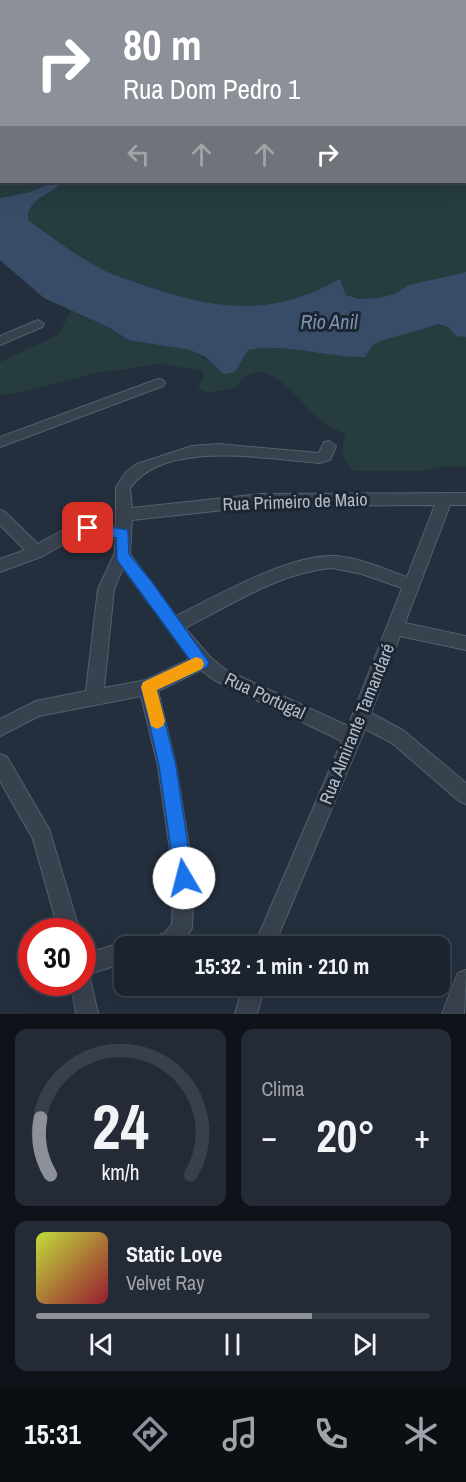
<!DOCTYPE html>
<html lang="pt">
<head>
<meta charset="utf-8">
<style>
	:root { --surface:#1b232e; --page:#242b36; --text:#f1f3f6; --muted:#a0a4aa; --line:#39404a; --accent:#8c9099 }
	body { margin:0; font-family:"Archivo Narrow",sans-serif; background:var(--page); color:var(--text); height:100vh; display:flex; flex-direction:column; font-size:22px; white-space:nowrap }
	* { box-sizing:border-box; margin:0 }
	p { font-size:20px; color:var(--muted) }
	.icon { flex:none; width:33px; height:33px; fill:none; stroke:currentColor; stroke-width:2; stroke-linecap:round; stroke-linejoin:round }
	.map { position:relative; height:1014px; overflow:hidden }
	.drawer { display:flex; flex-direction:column; gap:15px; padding:15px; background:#0f1319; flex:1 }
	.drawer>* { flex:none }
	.hud { position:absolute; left:0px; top:0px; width:466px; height:183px; box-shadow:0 6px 24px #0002,0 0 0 2px var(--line); background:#8c9099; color:#fff; overflow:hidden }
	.speed { position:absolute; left:18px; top:918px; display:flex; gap:12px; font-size:30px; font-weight:700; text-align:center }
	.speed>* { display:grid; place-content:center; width:78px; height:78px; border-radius:50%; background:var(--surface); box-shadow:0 6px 24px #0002,0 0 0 2px var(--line); line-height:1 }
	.speed .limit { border:9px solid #d22; background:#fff; color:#111 }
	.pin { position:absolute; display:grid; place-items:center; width:51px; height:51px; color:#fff; margin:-26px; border-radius:12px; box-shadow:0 3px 9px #0006 }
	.me { position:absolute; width:66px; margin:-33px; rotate:352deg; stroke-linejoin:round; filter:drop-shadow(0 0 4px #0008) }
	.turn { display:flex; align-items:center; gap:21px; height:126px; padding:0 24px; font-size:27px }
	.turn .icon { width:78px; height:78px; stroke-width:2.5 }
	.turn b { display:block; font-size:42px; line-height:51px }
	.lanes { display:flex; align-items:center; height:57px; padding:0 24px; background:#0003; justify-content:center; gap:30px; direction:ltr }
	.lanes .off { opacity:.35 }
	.big { font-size:45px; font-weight:800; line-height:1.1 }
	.drawer .card { flex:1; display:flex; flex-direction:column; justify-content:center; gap:9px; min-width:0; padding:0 21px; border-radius:12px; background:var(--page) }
	.drawer .dial { align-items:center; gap:0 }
	.dial svg { height:156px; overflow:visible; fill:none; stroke:var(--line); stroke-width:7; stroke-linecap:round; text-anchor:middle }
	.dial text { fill:var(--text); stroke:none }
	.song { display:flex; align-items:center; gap:18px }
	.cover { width:72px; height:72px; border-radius:9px; background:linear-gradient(135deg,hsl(70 70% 55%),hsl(350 70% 35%)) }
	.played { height:6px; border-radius:3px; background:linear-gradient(90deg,var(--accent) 70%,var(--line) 70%) }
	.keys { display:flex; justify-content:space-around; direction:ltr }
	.heat { display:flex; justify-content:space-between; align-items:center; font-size:33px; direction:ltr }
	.drawer .tiles { flex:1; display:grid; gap:15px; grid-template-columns:1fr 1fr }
	.card:last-child { grid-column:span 2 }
	.trip { position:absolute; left:114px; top:936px; width:336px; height:60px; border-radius:12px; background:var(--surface); box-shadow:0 6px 24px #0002,0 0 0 2px var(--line); font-weight:800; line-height:60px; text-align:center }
	.dock { display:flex; height:96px; justify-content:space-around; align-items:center; background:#0b0e12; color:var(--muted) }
	.dock .icon { width:42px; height:42px }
	.dock .on { color:var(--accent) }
	.dock b { font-size:27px; color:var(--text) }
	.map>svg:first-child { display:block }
	.green { fill:#263c3f }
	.water { fill:#394c67 }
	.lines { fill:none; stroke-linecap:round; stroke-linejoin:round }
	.minor-casing { stroke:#565f6c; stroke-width:2 }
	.minor { fill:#38414e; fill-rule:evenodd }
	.route { fill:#1a73e8; stroke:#114b97; stroke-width:1.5 }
	.slow { fill:#f59e0b }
	.labels { text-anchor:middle; stroke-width:6; stroke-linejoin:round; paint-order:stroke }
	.street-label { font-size:18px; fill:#b4bcc9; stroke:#1d2633 }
	.water-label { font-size:20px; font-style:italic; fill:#7c92b1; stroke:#1d2633 }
</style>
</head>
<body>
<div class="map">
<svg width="466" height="1014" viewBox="0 0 466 1014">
	<rect width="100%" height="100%" fill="#242f3e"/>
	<!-- green -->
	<path class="green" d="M0,0H205L2,2L1,40Z
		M235,0H466V83L465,2L233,1Z
		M0,64L2,182H54L29,192L0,198Z
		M466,143V272L409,285L394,294L379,298L359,299L346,295L340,280C271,317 224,312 152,288C133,281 113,276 96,266C73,253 50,236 28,220C27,198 50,196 62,182H465Z
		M71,311L112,329L128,340L190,350L218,367L235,372L248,350C287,342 326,358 365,357L372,346L381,341L439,324L466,337V467L442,466L423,471H354C342,459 339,451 346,435C333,428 321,422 311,411C293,393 259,349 237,387L207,393L198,388L203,379V371L160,364L96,373L18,393L0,395V362L58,335Z"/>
	<!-- water -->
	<path class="water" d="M54,182H62C50,196 27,198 28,220C50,236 73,253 96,266C113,276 133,281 152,288C222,311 274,316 340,279L346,295L359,299L379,298L394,294L409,285L466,272V337L456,336L449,328L439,324L381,341L372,346L365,357C326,358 286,342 248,350L235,372L224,374L205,357L190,350L128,340L112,329L44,298L0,260V198L30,192Z"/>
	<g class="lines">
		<defs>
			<path id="minor" d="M0,42H2V48H0Z
				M465,116H466V122H465Z
				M38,320L44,324L42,327L0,345V336Z
				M158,379L163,380L165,383L163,386L0,447V437Z
				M329,441L336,446L330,460L319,463C268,459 165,439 130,488L132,508L261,494L466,493V505H450L405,623L466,636V650L400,636L371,713L404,731L466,783V804L459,801L392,743L365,729L274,946H254L342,741L214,680L201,670L158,691L176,766L194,878L192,928L181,946H143L146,939L165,933L172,924L174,878L158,766L141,696L39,716L0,736V719L36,701L86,691L98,589L114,555L116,539L88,534L79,535L43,556L0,572V559L25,550L0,525V510L5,512L38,544C74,524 75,520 116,527V487L126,472L137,464L192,446L218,444L319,453L324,442ZM435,505L407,577C383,569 357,556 331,556C286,556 217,596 176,616L130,554L132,520L261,506ZM123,568L190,659L146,680L104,688L114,589ZM332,568L362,574L402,588L348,726L226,670L211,658L185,628C231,605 280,572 332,568Z
				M0,754L7,757L49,829L80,932H59L33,839L0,781Z
				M124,942L132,946H124V963L89,974L98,1014H76L71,982H82V955Z
				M466,970L464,1014H442L458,973Z
				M243,986H265L257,1014H235Z"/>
		</defs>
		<!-- minor casing -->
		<use href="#minor" class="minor-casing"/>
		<!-- minor -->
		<use href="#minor" class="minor"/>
	</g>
	<!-- route -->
	<path class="route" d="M88,523L128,530L129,554L152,582L209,662L207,667L157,690L176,766L193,878L191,884L184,887L178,884L175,878L159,766L141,687L143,682L190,660L117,560L116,538L84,532L82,528Z"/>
	<!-- slow -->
	<path class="slow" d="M196,657L202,659L204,664L202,669L157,690L165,721L163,726L157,729L151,726L141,687L143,682Z"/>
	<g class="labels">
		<!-- street labels -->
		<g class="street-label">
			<text transform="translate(295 502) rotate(-2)" y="6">Rua Primeiro de Maio</text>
			<text transform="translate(265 696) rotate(25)" y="6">Rua Portugal</text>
			<text transform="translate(357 724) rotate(-68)" y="6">Rua Almirante Tamandaré</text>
		</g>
		<!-- water labels -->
		<g class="water-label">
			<text x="329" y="329">Rio Anil</text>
		</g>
	</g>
</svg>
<div class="speed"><div class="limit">30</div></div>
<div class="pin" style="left:88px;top:528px;background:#d93025"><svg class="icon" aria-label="arrive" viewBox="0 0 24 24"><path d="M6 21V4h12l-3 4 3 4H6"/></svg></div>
<svg class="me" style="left:184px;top:878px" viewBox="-20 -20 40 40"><circle r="19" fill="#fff"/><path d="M0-13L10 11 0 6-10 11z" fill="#1a73e8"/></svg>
<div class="trip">15:32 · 1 min · 210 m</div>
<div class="hud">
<div class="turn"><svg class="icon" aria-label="right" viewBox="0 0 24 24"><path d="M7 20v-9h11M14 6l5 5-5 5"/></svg><div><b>80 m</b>Rua Dom Pedro 1</div></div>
<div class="lanes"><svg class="icon off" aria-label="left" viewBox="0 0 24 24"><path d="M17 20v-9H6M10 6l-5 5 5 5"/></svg><svg class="icon off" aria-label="ahead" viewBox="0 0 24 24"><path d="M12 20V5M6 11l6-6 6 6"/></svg><svg class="icon off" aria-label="ahead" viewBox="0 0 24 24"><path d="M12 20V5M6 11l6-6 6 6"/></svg><svg class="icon" aria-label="right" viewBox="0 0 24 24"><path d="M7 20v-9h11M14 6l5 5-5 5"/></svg></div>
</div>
</div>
<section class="drawer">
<div class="tiles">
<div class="card dial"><svg viewBox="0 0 100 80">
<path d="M14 69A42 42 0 1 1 86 69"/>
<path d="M14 69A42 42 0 0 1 9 40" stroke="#8c9099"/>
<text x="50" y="56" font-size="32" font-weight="700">24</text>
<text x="50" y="72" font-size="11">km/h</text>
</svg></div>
<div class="card"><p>Clima</p>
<div class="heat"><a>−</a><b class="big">20°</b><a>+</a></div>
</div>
<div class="card">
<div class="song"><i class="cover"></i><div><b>Static Love</b><p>Velvet Ray</p></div></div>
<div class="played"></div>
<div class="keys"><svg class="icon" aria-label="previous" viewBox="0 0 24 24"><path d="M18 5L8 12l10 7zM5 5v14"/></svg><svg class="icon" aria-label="pause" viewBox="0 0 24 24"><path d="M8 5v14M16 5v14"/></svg><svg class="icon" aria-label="next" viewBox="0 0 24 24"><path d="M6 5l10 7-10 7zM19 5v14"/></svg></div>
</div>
</div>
</section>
<nav class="dock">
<b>15:31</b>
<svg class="icon on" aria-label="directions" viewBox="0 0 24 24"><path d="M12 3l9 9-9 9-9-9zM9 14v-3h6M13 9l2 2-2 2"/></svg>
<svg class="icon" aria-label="music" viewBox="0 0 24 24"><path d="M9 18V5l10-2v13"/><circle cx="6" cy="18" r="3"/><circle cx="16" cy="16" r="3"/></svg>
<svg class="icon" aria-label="phone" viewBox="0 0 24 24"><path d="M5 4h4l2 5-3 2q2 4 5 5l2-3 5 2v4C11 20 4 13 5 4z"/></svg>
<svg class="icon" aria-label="climate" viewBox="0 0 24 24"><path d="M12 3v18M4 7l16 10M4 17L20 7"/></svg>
</nav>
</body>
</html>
